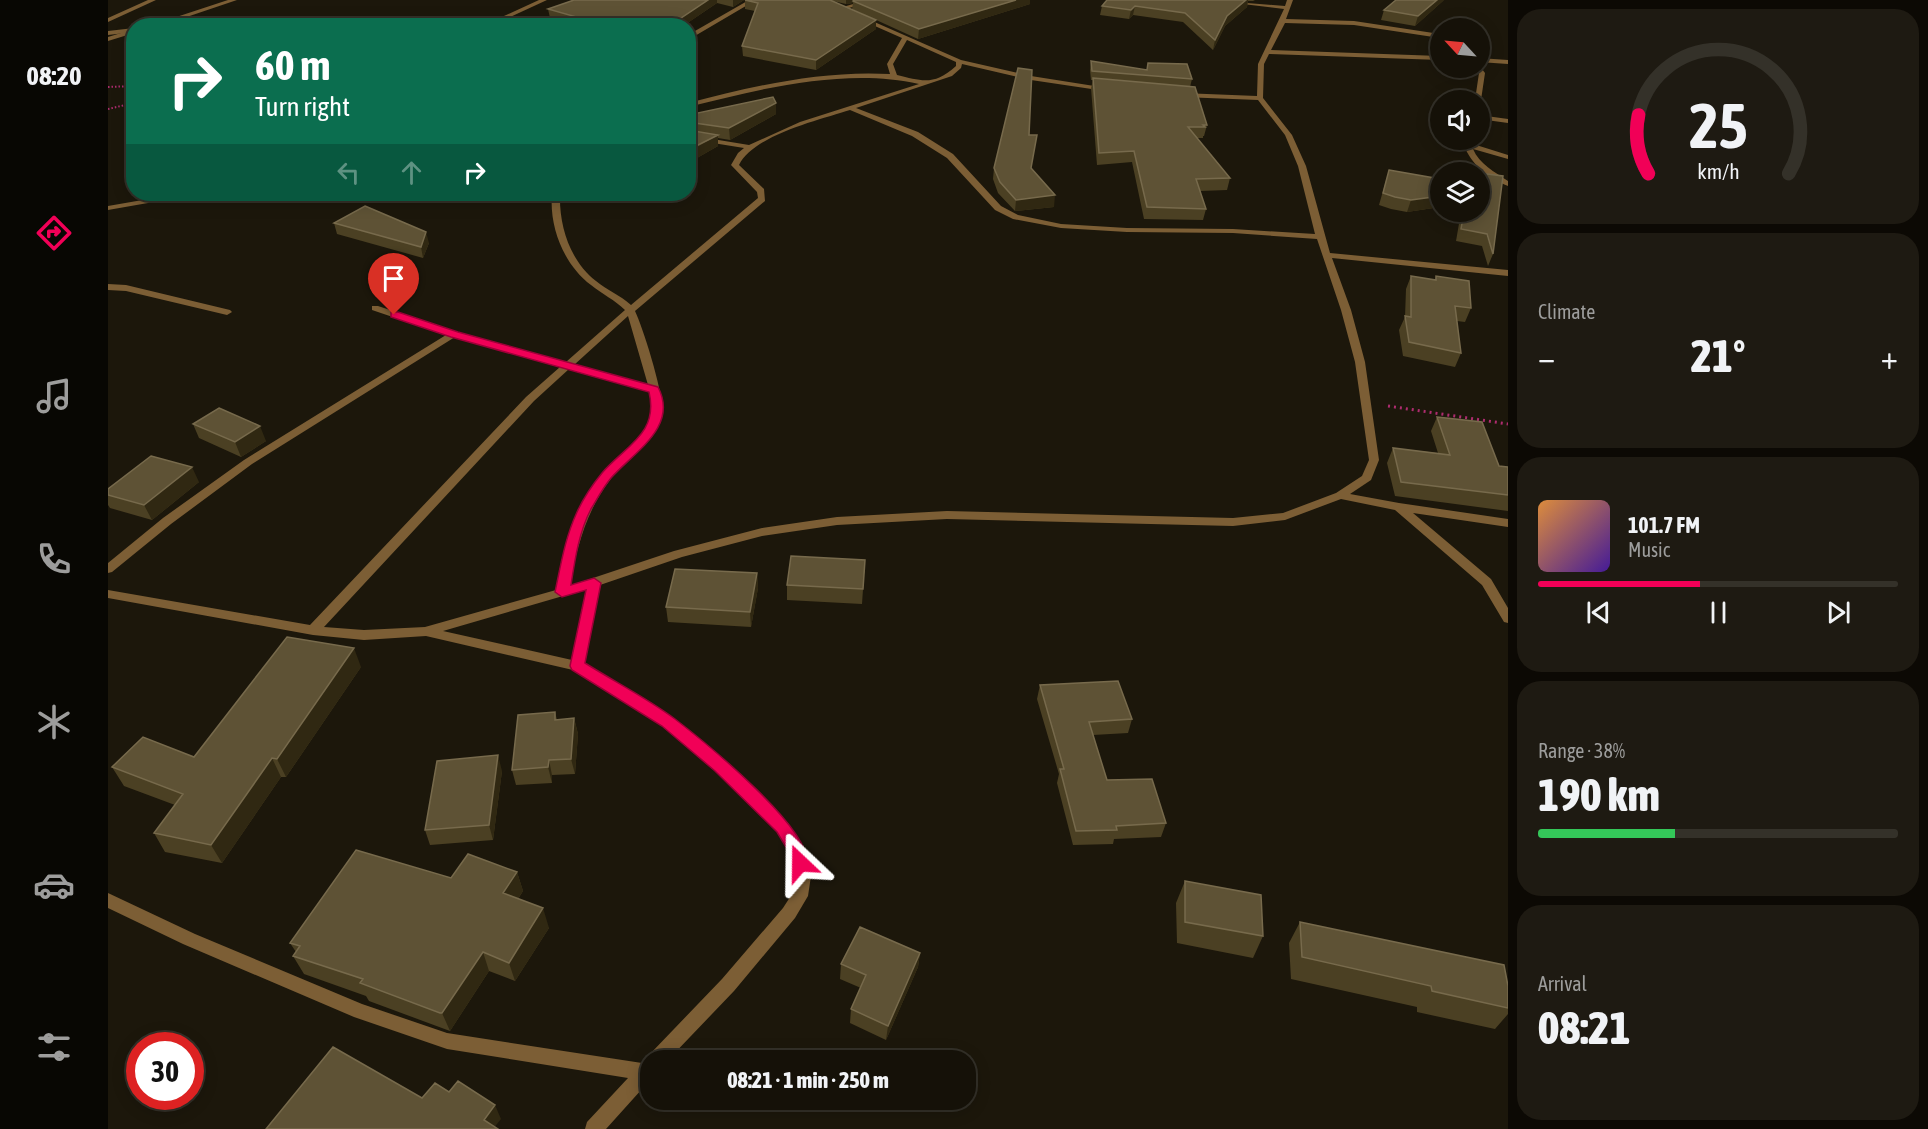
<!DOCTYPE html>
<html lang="en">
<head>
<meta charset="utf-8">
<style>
	:root { --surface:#151108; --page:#1e1a12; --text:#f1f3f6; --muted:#9d9d9c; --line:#343129; --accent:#f10057 }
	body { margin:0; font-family:"Asap Condensed",sans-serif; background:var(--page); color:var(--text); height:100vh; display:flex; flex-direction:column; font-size:22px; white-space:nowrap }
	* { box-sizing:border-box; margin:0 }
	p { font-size:20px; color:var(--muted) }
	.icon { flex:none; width:33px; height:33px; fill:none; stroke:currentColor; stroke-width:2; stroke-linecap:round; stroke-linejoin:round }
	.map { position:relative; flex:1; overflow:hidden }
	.side { display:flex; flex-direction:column; gap:9px; padding:9px; background:#0c0904; width:420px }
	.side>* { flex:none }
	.guide { position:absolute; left:18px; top:18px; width:570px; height:183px; border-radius:24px; box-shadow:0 3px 15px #0003,0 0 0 2px var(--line); background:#0b6e4f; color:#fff; overflow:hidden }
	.needle { width:39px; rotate:296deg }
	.buttons { position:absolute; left:1322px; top:18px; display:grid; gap:12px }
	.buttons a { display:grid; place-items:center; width:60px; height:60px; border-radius:50%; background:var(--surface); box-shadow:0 3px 15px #0003,0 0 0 2px var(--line); font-size:30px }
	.speed { position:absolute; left:18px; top:1032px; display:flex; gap:12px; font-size:30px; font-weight:700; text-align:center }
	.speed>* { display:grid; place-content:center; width:78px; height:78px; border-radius:50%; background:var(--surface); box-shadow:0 3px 15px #0003,0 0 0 2px var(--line); line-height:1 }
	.speed .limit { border:9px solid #d22; background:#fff; color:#111 }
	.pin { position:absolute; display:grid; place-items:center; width:51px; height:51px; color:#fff; margin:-62px -26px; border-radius:50% 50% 50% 0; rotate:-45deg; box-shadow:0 0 6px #0007 }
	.pin .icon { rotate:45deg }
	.me { position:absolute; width:66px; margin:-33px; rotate:337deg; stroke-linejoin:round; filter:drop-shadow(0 0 4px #0008) }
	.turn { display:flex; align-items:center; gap:21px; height:126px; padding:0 30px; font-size:27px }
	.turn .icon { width:78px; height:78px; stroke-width:2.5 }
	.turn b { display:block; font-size:42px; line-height:51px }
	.lanes { display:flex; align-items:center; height:57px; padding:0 30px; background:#0003; justify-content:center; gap:30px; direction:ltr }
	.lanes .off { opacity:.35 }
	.big { font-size:45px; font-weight:800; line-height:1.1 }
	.side .widget { flex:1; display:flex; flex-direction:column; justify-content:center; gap:9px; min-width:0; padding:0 21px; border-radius:24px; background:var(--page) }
	.side .dial { align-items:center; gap:0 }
	.dial svg { height:156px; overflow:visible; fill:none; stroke:var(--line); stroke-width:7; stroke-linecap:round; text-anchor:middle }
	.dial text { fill:var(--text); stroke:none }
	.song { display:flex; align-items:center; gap:18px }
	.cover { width:72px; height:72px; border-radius:9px; background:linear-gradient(135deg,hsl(30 70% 55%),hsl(260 70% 35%)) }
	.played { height:6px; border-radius:3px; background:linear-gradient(90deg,var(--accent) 45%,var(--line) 45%) }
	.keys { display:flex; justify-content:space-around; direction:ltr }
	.heat { display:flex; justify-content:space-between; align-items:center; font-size:33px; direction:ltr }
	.charge { height:9px; border-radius:4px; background:linear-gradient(90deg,#34c759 38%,var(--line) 0) }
	.trip { position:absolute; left:532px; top:1050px; width:336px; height:60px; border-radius:24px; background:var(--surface); box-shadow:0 3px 15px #0003,0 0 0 2px var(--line); font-weight:800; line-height:60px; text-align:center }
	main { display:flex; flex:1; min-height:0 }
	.tabs { display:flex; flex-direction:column; width:108px; justify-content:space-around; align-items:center; background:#080703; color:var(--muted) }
	.tabs .icon { width:42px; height:42px }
	.tabs .active { color:var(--accent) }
	.tabs b { font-size:27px; color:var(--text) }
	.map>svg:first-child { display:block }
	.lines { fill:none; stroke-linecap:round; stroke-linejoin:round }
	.path-far1 { stroke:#ae2c6f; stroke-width:2; stroke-dasharray:1.5 2; stroke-linecap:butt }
	.path { stroke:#ae2c6f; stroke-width:3; stroke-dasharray:2 4; stroke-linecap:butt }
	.minor { fill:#7c5e35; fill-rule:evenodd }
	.tertiary { fill:#7c5e35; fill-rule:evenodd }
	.wall { fill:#4b4023 }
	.shaded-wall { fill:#302812 }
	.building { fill:#5e5235; stroke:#776a4c; stroke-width:1.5 }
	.route { fill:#f10057; stroke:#9d0039; stroke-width:1.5 }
</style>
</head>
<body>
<main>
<nav class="tabs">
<b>08:20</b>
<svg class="icon active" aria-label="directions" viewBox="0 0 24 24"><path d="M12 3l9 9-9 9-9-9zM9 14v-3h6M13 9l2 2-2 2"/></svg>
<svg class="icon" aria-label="music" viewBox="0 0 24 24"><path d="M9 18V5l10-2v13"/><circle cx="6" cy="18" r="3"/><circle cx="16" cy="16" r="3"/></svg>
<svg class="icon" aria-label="phone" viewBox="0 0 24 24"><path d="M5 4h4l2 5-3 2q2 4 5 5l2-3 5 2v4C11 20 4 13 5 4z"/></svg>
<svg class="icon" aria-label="climate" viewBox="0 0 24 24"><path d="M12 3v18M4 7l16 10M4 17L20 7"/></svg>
<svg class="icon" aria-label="car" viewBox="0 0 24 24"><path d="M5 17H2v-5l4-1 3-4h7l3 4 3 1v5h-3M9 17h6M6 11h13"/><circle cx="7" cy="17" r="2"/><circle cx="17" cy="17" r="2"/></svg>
<svg class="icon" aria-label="filters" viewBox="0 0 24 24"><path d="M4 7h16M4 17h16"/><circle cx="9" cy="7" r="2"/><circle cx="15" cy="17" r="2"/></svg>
</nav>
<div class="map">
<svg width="1400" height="1129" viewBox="0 0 1400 1129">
	<rect width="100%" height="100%" fill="#1c170b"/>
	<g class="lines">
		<!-- path-far1 -->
		<path class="path-far1" d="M0,87L26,86
			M0,109L26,103"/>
		<!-- path -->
		<path class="path" d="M1280,406L1400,424"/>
		<!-- minor -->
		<path class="minor" d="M40,0H48L0,22V18Z
			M431,0H439L383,26H374Z
			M641,0H648L580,40V35Z
			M759,0H768L731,11L728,9Z
			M1101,0L1177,6L1179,0H1185L1178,19L1246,21L1332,34V38L1246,25L1177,23L1163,50L1332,56V60L1161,54L1156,64L1155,98L1184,135L1198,166L1222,253L1400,270V276L1224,258L1243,310L1257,362L1271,460L1263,480L1242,494L1291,503L1400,519V527L1305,513L1383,579L1400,608V623L1396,622L1374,585L1287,510L1233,499L1177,520L1125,526L839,519L729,525L654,536L574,557L492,585L476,664L564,718L618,762L680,823L697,851L703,876L700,896L687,918L626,991L560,1060H543V1079L498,1129H477L479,1122L520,1078L339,1049L246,1017L75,944L0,908V893L87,934L254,1004L339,1033L534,1063L539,1060L542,1054L614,979L675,908L684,894L687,876L682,852L670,831L608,770L554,726L465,670L318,636L256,640L205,635L0,598V590L202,625L418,397L452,367L347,337L144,464L63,524L4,572L0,573V563L55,518L136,460L338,335L264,310V306H270L349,332L458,362L517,310C507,300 494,294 483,285C456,265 441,227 444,194H452C451,226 462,261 488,281C499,290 512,295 523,305L650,198L649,192L623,165L630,153L636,148L580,139V135L641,145L692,122L811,84C738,67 652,89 580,107V103C645,86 715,70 782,74L779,64L794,38L751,19V17H755L853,60L923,76L999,88L1000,89L997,91L923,80L854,64L853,68L844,76L748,108L810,132L845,154L893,206L910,215L953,224L1019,228L1125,229L1207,234L1190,166L1177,135L1150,100L1074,97L1071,95L1074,93L1149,96L1150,64L1176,9ZM799,40L848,62V66C826,86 814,81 789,75L785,64ZM742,110L804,136L839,158L887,210L905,219L953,228L1019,232L1125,233L1209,239L1233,310L1247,362L1261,460L1254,476L1228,493L1175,513L1125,518L839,511L729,517L654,528L566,551L461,586C469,548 478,511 502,480C517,459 548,443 554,417C558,399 535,328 527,311L657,201L656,189L631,165C646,135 711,120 742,110ZM520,316L540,385L466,365ZM461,369L542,392C551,431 523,442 500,467C490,478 481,492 474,506C460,532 454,561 448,590L317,627L256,630L216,627L426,401ZM479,589L464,660L335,631Z
			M26,28V32L0,35V31Z
			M1371,58L1400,60V64L1371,62Z
			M1371,65L1377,73L1373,100L1371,102L1367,100L1371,73L1368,68H1371Z
			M1371,115L1400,119V123L1371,119Z
			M1358,140H1364L1365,144L1400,155V159L1365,149C1371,164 1387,172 1400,181V186C1381,178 1363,165 1356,145Z
			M69,194H84L80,196L0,210V206Z
			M0,284L18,285L122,310L124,312L119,315L18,291L0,290Z"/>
		<!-- tertiary -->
		<path class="tertiary" d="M120,0H129L52,26H41Z
			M26,29V33L0,41V37Z"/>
	</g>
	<!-- wall -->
	<path class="wall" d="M466,0H636L625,7L609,3L575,26H468L442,18L440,9Z
		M637,0H922V4L810,39L744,9L745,3L738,4L725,1L768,20V29L708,70L635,56L634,46L647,11L637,9Z
		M999,0H1147L1145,1H1140L1139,7L1117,26L1105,50L1075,22L1025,15L1021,19L992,15L994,6Z
		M1336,0L1307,26L1273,20L1276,10Z
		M983,61L1084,79L1082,87L1099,125L1096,136H1095V138H1089L1122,178L1119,190L1092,191L1098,209L1095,220L1036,219L1024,162L989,165L983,88L985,80H983L982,70Z
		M668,103V114L622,140L610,138V146L582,162H580V115Z
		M921,135L924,169L946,207L907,211L890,193L885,179L886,168Z
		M1281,170L1332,179V207L1299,212L1283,209L1271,205Z
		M1353,212H1371L1385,254L1380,266L1374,246L1348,241Z
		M226,223L321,243L315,258L229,234Z
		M1303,276L1327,280L1328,276L1363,308L1357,322L1349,321L1353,353L1347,367L1295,356L1291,330L1297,317L1298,289Z
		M1329,417L1391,466L1400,467V511L1287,496L1279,463L1285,448L1330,453L1323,431Z
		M85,424L158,441L133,457L91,438Z
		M91,482L44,520L2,508L0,505V489Z
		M757,560L754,604L679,600V585Z
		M649,573L650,588L643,627L560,622L558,607Z
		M253,667L178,777H173L114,863L57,852L46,833L67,805L16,786L4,767L86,757Z
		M932,685L1024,719L1020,733L985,735L999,780L1058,823L1053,837L1006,839L1005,844L965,845L949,783L951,774L929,699Z
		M447,712L449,720L466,718L470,734L467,774L444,775V783L408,785L404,770Z
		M394,771L385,840L322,845L317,830Z
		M409,872L415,891L410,899L441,928L407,981L381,971L342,1031L261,1001L258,996L196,974L185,956L188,952L182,943L343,878Z
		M1077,881L1155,936L1145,958L1069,943L1068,903Z
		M1192,922L1400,986V1014L1387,1029L1309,1012V1007L1183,979L1181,943Z
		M812,953L810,967L778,1040L742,1023L743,1009L753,988L732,979L733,964Z"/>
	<!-- shaded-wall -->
	<path class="shaded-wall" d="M600,0H609V3L575,26H561Z
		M625,0H636L625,7Z
		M738,0H759L745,1V3L738,4Z
		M908,0H922V4L810,39L811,29Z
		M1138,0H1140L1139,7L1117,26L1105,50L1107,40L1119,16Z
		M1329,0H1336L1307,26L1310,16Z
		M1027,6L1025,15L1021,19L1023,10Z
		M768,20V29L708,70V60Z
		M668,103V114L622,140L621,128Z
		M610,135V146L582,162V151Z
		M947,195L946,207L907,211L908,200Z
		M1332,196V207L1299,212L1303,200Z
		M318,232L321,243L315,258L313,247Z
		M152,426L158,441L133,457L127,442Z
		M84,467L91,482L44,520L36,505Z
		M649,573L650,588L643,627L642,612Z
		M246,648L253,667L178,777L169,759Z
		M466,718L470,734L467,774L463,759Z
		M390,755L394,771L385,840L381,825Z
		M164,758L173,777L114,863L103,845Z
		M441,760L444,775V783L440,767Z
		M409,872L415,891L401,912L395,893Z
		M435,908L441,928L407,981L401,963Z
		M375,952L381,971L342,1031L334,1013Z
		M812,953L810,967L778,1040L780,1026Z
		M387,1105L393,1119L385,1129L376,1120Z"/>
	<!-- building -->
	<path class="building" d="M466,0H600L561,26H500L440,9Z
		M637,0H722L768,20L708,60L634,46L650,3Z
		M746,0H908L811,29L745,1Z
		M999,0H1138L1119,16L1107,40L1077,13L1027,6L1023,10L994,6Z
		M1288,0H1329L1310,16L1276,10Z
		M983,61L1039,70L1040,63L1079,64L1084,79L984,71Z
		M910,68L924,70L921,135H929L923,168L947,195L908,200L892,182L886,168Z
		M985,78L1087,87L1099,125H1095L1097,127H1080L1122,178L1088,179L1098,209L1039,207L1026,151L991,153Z
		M665,97L668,103L621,128L580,122V115Z
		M580,130L610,135L580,150Z
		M1281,170L1332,179V196L1303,200L1287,197L1275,193Z
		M1371,173L1395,176L1385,254L1379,234L1353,229L1356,212H1371Z
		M257,206L318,232L313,247L226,223Z
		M1303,276L1328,280V276L1361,281L1363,308L1347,306L1353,353L1301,342L1297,316L1303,317Z
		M111,408L152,426L127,442L85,424Z
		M1329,417L1374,422L1391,466L1400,467V495L1293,482L1285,448L1342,455Z
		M43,456L84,467L36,505L0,495V489Z
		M683,556L757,560L755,589L679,585Z
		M567,569L649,573L642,612L558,607Z
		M179,637L246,648L169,759L164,758L103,845L46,833L75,794L4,767L35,737L86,757Z
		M1010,681L1024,719L981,722L999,780L1044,779L1058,823L1008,826L1009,830L968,831L952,769H956L932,685Z
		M447,712V720L466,718L463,759L441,760L440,767L404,770L410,715Z
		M390,755L381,825L317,830L329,761Z
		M248,850L343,878L360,854L409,872L395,893L435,908L401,963L375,952L334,1013H332L252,983L255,979L185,956L192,946L182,943Z
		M1077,881L1153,895L1155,936L1077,922Z
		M1192,922L1396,965L1400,986V1008L1324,991L1323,986L1194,957Z
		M752,927L812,953L780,1026L743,1009L758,975L733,964Z
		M225,1047L314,1098L327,1083L341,1092L350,1081L387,1105L376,1120L390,1129H158Z"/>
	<!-- route -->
	<path class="route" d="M283,312H290L350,332L550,387C571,427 526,452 503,478C496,486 489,499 483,509C471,532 467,559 463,585L486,578L493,583L477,663C507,682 539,698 567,719C593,739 714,836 698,869L692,871L686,869L681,852L669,832L607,771L554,726L464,670L462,666L478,590L454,597L447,592C453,564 457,538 469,512C475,499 485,484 494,473C517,446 551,434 541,392L343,337L283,317Z"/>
</svg>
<div class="buttons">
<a><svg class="needle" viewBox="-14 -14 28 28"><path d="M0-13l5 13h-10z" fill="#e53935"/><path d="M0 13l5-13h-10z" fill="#9d9d9c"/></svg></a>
<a><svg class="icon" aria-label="sound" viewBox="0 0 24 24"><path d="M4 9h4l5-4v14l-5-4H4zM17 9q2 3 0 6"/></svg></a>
<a><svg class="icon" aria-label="layers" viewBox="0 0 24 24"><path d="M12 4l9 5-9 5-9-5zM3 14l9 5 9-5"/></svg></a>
</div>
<div class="speed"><div class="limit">30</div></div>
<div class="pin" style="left:286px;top:315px;background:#d93025"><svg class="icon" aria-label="arrive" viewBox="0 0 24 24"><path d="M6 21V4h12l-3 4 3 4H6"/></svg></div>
<svg class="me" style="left:692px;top:863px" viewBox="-20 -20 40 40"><path d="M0-17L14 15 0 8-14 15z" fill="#f10057" stroke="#fff" stroke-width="4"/></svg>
<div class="trip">08:21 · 1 min · 250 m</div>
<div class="guide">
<div class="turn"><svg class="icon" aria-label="right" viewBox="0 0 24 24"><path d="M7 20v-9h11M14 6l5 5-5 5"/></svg><div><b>60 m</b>Turn right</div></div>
<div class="lanes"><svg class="icon off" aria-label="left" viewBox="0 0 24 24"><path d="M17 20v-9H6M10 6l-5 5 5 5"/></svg><svg class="icon off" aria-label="ahead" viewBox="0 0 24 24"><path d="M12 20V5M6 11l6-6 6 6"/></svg><svg class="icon" aria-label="right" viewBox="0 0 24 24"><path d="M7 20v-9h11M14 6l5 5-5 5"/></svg></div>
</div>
</div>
<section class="side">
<div class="widget dial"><svg viewBox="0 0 100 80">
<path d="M14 69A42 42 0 1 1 86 69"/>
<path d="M14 69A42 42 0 0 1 9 39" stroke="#f10057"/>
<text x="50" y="56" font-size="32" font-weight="700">25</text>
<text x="50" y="72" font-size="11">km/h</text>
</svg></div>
<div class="widget"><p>Climate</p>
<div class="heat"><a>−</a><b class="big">21°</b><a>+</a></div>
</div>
<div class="widget">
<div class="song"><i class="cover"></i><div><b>101.7 FM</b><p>Music</p></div></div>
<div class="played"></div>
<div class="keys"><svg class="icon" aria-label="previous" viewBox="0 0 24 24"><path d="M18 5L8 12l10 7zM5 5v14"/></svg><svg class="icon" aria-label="pause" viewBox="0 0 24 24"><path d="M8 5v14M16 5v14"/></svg><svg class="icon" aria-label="next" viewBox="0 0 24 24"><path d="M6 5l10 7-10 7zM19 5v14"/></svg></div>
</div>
<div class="widget"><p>Range · 38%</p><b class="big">190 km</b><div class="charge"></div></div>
<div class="widget"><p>Arrival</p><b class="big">08:21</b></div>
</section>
</main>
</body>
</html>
